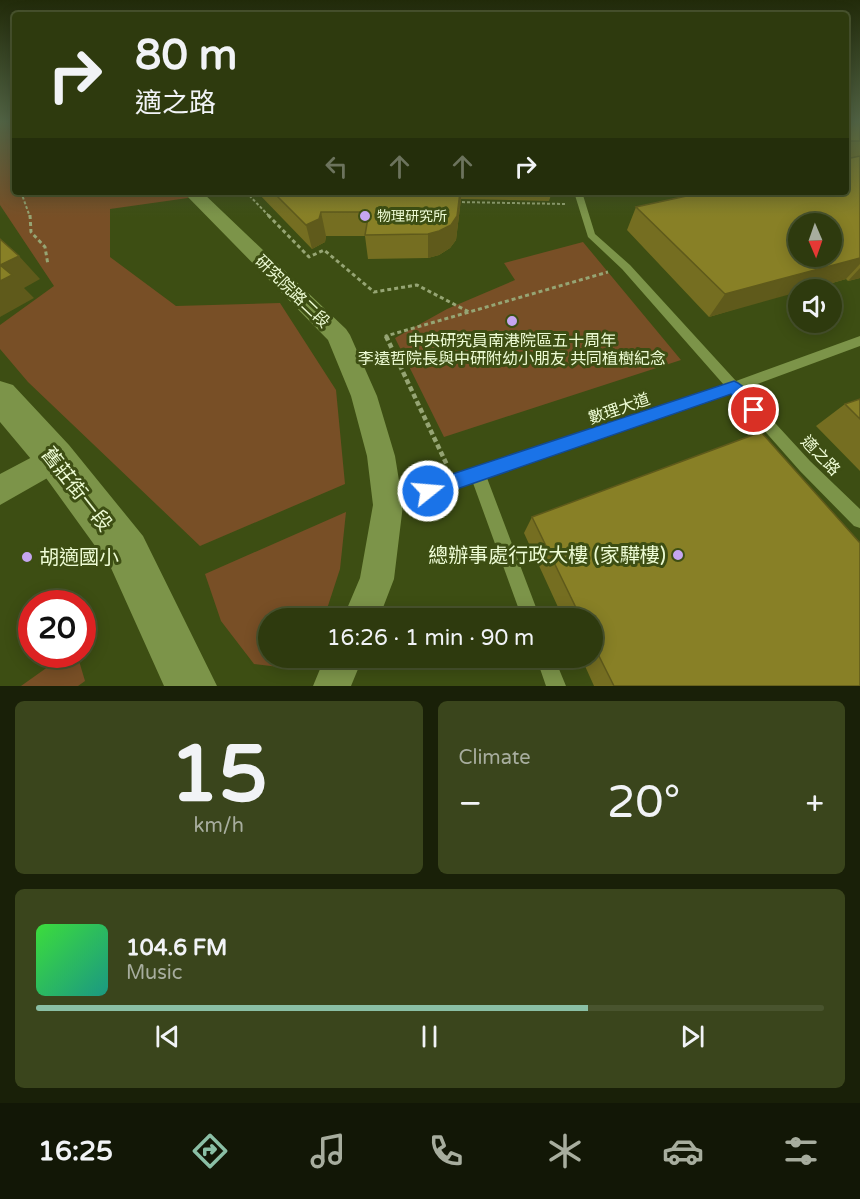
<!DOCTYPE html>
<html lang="en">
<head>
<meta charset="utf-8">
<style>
	:root { --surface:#2e3a0e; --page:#3a451c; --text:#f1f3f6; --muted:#a7ad9e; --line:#49542e; --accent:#8abfa5 }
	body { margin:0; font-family:"Varela Round","Noto Sans TC",sans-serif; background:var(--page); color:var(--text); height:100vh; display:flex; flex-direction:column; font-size:22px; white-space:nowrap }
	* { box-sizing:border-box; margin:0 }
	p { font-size:20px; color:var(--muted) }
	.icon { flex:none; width:33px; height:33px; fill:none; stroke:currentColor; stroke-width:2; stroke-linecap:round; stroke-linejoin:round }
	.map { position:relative; height:686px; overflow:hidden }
	.panel { display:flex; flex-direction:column; gap:15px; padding:15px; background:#192008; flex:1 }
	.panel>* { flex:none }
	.guide { position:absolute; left:12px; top:12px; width:837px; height:183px; border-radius:6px; box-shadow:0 3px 15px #0003,0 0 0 2px var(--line); background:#2e3a0e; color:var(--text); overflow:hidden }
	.needle { width:39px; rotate:178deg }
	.fabs { position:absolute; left:788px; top:213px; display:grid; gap:12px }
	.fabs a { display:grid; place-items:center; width:54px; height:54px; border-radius:50%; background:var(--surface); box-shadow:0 3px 15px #0003,0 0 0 2px var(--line); font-size:30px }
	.speed { position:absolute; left:18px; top:590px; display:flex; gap:12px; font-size:30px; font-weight:700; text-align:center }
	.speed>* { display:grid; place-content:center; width:78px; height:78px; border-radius:50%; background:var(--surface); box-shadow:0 3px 15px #0003,0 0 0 2px var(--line); line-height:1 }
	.speed .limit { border:9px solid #d22; background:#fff; color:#111 }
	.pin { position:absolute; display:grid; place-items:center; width:51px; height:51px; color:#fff; margin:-26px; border:3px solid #fff; border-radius:50%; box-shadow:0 2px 6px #0007 }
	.me { position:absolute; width:66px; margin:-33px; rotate:73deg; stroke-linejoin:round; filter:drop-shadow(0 0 4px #0008) }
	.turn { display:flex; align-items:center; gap:21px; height:126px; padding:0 24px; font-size:27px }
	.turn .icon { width:78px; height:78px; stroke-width:2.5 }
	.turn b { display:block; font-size:42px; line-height:51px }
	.lanes { display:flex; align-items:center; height:57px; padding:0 24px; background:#0003; justify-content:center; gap:30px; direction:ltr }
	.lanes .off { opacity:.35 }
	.big { font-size:45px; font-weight:600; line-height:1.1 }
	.panel .card { flex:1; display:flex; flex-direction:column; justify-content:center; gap:9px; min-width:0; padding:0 21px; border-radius:9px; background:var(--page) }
	.panel .dial { align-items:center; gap:0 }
	.dial b { font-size:78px; line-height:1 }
	.song { display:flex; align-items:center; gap:18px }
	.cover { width:72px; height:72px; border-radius:9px; background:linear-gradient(135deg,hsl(120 70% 55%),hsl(170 70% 35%)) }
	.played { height:6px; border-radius:3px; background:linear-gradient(90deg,var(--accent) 70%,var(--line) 70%) }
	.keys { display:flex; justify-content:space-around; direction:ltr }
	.heat { display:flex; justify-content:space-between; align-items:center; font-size:33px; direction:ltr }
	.panel .tiles { flex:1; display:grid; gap:15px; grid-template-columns:1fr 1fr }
	.card:last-child { grid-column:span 2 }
	.trip { position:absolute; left:258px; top:608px; width:345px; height:60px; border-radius:30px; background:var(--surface); box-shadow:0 3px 15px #0003,0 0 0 2px var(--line); font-weight:600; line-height:60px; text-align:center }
	.dock { display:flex; height:96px; justify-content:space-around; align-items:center; background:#121706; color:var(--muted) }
	.dock .icon { width:42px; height:42px }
	.dock .on { color:var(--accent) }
	.dock b { font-size:27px; color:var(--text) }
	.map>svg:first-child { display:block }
	.green { fill:#784f26 }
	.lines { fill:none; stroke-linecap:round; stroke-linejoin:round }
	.path-far2 { stroke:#96a574; stroke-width:2; stroke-dasharray:3 2; stroke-linecap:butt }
	.path-far1 { stroke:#96a574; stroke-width:3; stroke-dasharray:4 3; stroke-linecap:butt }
	.path { stroke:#96a574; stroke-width:4.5; stroke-dasharray:5 3; stroke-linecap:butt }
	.lane { fill:#7c9449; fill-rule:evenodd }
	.street { fill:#7c9449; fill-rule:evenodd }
	.secondary { fill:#7c9449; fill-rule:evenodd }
	.wall { fill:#756e21 }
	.shaded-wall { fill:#5f5a1b }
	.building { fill:#888026; stroke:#5f5a1b; stroke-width:1.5; fill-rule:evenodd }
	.route { fill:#1a73e8; stroke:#114b97; stroke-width:1.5 }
	.poi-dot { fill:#c6a6f0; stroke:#3d4e13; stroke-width:2 }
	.labels { text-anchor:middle; stroke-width:6; stroke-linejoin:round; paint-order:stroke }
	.far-poi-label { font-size:14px; fill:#edfbd4; stroke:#3d4e13; text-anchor:start }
	.street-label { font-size:16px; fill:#edfbd4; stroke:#3d4e13 }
	.poi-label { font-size:16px; fill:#edfbd4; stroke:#3d4e13 }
	.near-street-label { font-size:20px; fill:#edfbd4; stroke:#3d4e13 }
	.near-poi-label { font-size:20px; fill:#edfbd4; stroke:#3d4e13; text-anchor:end }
</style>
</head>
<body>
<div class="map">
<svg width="860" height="686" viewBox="0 0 860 686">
	<rect width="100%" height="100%" fill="#3d4e13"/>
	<!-- green -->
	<path class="green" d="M0,121H15V192H187L188,198L110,209V257L176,306L280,303L336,390L345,484L200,546L28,382L0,349V325L54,286L0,205Z
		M583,242L681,360L444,437L395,338L447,309L515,280L504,263Z
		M346,512L340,569L324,618H268V657H296L279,667L254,664L221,621L205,574Z
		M66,654H77L85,681L78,686H21Z"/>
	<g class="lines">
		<!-- path-far2 -->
		<path class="path-far2" d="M21,192L30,217
			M246,192L270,217
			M457,202L566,204"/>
		<!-- path-far1 -->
		<path class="path-far1" d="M30,215L31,232L45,247L48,265
			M268,215L309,257L324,250L374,292L417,285L469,312
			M387,338L386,336L608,272"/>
		<!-- path -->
		<path class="path" d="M386,336L447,465"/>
		<!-- lane -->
		<path class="lane" d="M574,192H582L595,234L630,265L736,381L860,336V346L744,389L810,461L860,509V528L854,526L800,471L731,393L487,478L540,618H522L473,483L388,513L383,510L380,505L383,500L388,497L724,385L622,269L588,237Z
			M536,657H554L566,686H546Z"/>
		<!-- street -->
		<path class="street" d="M183,192H202L346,329L350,335L377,396L395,456L403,505L394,579L379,618H343L360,578L373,505L367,456L351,396L328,340Z
			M55,445L65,448L69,458L65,468L0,505V474Z
			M325,657H363L351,686H313Z"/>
		<!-- secondary -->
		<path class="secondary" d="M0,381L13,385L69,445L143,536L217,686H164L111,568L41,471L0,422Z"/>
	</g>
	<!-- wall -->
	<path class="wall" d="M846,121H860V278L848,281L846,279L808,290H798L709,317L627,230L636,207L846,192Z
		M257,192H552L549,201L461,199L456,240L450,248L439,255L428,258L368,259L365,236H326L325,242L312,249Z
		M860,399V471L816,426L845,404Z
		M532,517L860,686H594L581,657H592V618H563L524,533Z"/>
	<!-- shaded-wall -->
	<path class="shaded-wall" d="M460,192H461V199L456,240L450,248L439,255L428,258V234Z
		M321,212L326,236L325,242L312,249L306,225Z
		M19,256L40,279L24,288L34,298L0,317V265Z
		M860,258V264L846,279L808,290H798V292L709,317L725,294Z
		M860,268V278L848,281Z"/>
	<!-- building -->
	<path class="building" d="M846,121H860V141H846Z
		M860,156V258L725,294L636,207L705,192H846V159ZM798,224H831V256H798Z
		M273,192H460L457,216L451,225L439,231L428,234L365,235L369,212H321L319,219L306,225Z
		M0,239L19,256L0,265L12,275L0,281Z
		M860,399V419L845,404Z
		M761,432L860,543V686H614L592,642V618H581L532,517Z"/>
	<!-- sky -->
	<linearGradient id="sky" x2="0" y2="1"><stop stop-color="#222b0a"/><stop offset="0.56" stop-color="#516344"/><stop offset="1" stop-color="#516344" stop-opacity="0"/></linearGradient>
	<rect width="860" height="217" fill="url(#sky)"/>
	<!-- route -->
	<path class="route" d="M734,381C744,385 757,400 762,410L760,415C747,419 739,403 731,394L428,499L422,497L420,491L422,485L428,482Z"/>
	<!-- markers -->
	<g class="poi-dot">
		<circle cx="365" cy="216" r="6"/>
		<circle cx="512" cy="321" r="6"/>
		<circle cx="678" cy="555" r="6"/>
		<circle cx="27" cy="557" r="6"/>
	</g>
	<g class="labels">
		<!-- far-poi labels -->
		<g class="far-poi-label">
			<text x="377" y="221">物理研究所</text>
		</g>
		<!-- street labels -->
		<g class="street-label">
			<text transform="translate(293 291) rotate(44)" y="6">研究院路二段</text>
			<text transform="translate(619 408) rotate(-19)" y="6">數理大道</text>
			<text transform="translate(821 455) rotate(46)" y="6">適之路</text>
		</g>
		<!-- poi labels -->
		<g class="poi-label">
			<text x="512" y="346">中央研究員南港院區五十周年<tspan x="512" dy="18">李遠哲院長與中研附幼小朋友 共同植樹紀念</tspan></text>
		</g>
		<!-- near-street labels -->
		<g class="near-street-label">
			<text transform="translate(77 489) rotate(52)" y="7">舊莊街一段</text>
		</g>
		<!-- near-poi labels -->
		<g class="near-poi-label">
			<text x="666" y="562">總辦事處行政大樓 (家驊樓)</text>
			<text x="39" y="564" text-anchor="start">胡適國小</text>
		</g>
	</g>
</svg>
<div class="fabs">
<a><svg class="needle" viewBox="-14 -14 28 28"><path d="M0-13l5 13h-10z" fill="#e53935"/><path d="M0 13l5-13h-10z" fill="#a7ad9e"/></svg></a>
<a><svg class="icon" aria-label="sound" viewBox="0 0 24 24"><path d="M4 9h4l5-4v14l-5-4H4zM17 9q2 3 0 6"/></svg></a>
</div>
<div class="speed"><div class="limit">20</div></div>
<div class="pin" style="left:754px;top:410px;background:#d93025"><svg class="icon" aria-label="arrive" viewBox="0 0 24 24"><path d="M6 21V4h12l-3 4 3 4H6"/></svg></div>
<svg class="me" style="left:428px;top:491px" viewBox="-20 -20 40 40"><circle r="17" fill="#1a73e8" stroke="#fff" stroke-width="3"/><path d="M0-11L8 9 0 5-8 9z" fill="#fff"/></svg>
<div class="trip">16:26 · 1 min · 90 m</div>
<div class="guide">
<div class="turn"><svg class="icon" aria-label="right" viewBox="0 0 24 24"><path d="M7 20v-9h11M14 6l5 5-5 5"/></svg><div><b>80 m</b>適之路</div></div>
<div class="lanes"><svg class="icon off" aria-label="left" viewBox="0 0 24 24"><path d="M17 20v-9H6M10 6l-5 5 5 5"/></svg><svg class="icon off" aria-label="ahead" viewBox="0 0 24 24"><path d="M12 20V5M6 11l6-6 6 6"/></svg><svg class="icon off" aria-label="ahead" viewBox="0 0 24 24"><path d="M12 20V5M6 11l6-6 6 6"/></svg><svg class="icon" aria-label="right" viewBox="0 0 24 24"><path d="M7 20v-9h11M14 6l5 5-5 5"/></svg></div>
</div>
</div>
<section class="panel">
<div class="tiles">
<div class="card dial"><b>15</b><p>km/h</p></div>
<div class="card"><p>Climate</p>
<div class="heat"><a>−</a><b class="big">20°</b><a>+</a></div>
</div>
<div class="card">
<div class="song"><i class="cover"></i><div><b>104.6 FM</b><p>Music</p></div></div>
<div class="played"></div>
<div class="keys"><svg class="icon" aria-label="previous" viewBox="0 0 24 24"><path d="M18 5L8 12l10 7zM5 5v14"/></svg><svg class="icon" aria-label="pause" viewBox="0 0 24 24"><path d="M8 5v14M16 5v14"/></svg><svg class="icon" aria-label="next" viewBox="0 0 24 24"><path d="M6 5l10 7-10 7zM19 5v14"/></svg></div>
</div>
</div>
</section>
<nav class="dock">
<b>16:25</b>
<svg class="icon on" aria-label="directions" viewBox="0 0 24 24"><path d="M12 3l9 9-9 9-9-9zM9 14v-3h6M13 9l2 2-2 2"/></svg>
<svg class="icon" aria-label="music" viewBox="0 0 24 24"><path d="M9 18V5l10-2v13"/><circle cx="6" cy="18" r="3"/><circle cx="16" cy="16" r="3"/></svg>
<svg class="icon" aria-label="phone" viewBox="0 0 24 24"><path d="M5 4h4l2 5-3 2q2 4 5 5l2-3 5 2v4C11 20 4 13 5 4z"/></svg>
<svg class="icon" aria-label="climate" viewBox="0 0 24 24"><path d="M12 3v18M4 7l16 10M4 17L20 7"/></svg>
<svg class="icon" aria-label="car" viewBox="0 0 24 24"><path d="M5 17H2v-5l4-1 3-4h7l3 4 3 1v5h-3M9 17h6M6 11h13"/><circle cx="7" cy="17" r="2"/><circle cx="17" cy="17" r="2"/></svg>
<svg class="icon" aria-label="filters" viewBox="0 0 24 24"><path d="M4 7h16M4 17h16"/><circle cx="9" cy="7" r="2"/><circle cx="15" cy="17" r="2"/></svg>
</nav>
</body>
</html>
